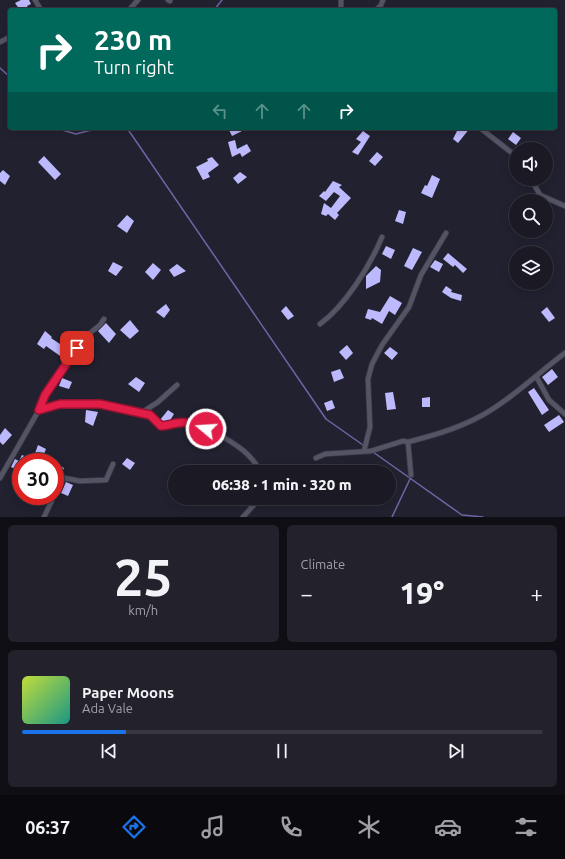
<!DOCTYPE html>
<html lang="en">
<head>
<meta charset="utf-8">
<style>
	:root { --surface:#1a1924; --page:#23222c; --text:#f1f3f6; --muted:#9fa0a6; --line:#383841; --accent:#1a73e8 }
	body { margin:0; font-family:Ubuntu,sans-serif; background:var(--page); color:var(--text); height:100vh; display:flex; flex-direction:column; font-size:15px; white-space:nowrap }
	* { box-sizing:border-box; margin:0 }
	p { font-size:13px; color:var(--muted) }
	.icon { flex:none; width:22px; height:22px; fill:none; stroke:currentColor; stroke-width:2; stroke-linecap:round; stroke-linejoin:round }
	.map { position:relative; height:517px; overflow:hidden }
	.details { display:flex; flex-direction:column; gap:8px; padding:8px; background:#0e0e14; flex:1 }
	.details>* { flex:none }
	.top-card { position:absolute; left:8px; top:8px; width:549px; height:122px; border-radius:4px; box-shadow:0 2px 10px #0003,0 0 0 1px var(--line); background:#00695c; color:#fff; overflow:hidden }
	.fabs { position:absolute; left:509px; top:142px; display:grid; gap:8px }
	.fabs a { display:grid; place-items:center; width:44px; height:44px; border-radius:50%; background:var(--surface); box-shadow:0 2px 10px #0003,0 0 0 1px var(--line); font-size:20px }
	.speed { position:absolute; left:12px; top:453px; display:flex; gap:8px; font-size:20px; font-weight:700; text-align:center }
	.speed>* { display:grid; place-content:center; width:52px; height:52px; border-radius:50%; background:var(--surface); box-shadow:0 2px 10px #0003,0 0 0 1px var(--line); line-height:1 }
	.speed .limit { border:6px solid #d22; background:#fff; color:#111 }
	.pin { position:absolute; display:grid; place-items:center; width:34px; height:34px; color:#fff; margin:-17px; border-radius:8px; box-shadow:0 2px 6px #0006 }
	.me { position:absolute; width:44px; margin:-22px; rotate:288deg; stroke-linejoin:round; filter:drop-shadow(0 0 3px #0008) }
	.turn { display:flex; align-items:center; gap:14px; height:84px; padding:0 20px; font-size:18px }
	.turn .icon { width:52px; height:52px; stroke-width:2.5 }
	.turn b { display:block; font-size:28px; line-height:34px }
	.lanes { display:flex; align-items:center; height:38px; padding:0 20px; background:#0003; justify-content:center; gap:20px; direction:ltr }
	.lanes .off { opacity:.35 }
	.big { font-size:30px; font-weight:800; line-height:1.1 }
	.details .tile { flex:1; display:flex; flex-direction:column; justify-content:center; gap:6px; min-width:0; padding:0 14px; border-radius:6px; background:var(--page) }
	.details .dial { align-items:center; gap:0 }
	.dial b { font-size:52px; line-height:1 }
	.song { display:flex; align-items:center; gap:12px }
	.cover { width:48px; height:48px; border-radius:6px; background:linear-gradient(135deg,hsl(70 70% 55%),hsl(170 70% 35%)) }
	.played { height:4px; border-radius:2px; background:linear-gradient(90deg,var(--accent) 20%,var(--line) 20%) }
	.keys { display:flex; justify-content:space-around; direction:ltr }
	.heat { display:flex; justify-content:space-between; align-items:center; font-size:22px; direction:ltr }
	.details .tiles { flex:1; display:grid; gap:8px; grid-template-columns:1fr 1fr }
	.tile:last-child { grid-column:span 2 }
	.trip { position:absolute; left:168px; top:465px; width:228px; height:40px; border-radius:20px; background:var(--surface); box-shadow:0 2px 10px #0003,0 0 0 1px var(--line); font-weight:800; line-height:40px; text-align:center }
	.menu { display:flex; height:64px; justify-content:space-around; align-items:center; background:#0a0a0e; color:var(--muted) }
	.menu .icon { width:28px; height:28px }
	.menu .active { color:var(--accent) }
	.menu b { font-size:18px; color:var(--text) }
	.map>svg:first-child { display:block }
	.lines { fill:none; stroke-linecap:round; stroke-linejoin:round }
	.stream { stroke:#6c67a5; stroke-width:1.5 }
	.building { fill:#bdb9fd }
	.minor-casing { stroke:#3e3d4a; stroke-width:6 }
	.minor { stroke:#545465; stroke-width:4.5 }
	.route-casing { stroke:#92132f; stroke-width:10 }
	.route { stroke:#e11d48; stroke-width:7 }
</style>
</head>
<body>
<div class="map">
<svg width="565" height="517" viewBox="0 0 565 517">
	<rect width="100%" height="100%" fill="#222130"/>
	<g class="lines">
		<!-- stream -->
		<path class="stream" d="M214,10L222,0
			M0,68L10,77
			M55,128L76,134L99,128
			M127,128L326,419L363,445
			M373,452L462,515L483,517
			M392,517L410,479"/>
	</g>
	<!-- building -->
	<path class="building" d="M21,0H29L31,4L27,6L29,10H20L15,3Z
		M228,128H240L242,131L232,136Z
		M452,128H470L458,143L453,139L457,131Z
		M363,131L370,136L358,155L352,152L361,142L356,139Z
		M513,132L521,138L516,145L508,139Z
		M235,140L237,149L247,144L251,151L242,157L240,153L232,157L228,142Z
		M377,152L383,157L375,166L369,161Z
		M44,156L61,174L55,180L38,162Z
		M212,157L219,165L208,173L210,177L203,180L196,167L208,161L207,159Z
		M3,170L10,176L5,185L0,181V173Z
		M240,172L247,177L238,184L233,178Z
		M432,175L440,179L432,198L421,193L425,185L427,186Z
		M333,181L342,185L339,187L351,198L337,213L339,215L335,220L328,214L326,216L321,214L324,203L331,208L340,196L334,192L326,201L319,196L324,191L325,192Z
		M399,210L406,212L403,224L395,221Z
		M127,215L134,221L127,233L117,226Z
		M386,246L395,250L391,259L382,254Z
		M413,248L422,252L412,270L404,266Z
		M448,253L467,269L463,273L455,265L453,267L443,259Z
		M435,260L443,264L439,272L430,267Z
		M113,262L123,267L116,276L108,271Z
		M153,263L161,270L153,280L145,272Z
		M177,264L186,271L174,277L169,270Z
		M376,266L381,270L380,282L366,289V276Z
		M446,286L452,290L451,292L462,295L461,301L451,298L442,292Z
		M390,296L402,303L395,315L389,311L382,324L372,318L371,320L365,318L368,309L380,312Z
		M166,304L170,310L164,318L156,312Z
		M286,306L294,316L288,320L281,311Z
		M547,307L555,318L549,322L541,312Z
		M130,320L139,331L130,339L120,330Z
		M106,323L116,334L109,343L98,331Z
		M45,331L52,337L51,338L69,350L63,358L46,346L44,349L37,344Z
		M347,345L353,353L346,360L339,352Z
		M390,347L398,353L392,360L384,353Z
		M340,369L344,378L334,382L331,372Z
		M552,369L558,377L548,385L542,377Z
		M136,377L145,383L139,392L128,384Z
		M62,378L72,382L69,389L59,386Z
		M534,388L549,410L542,415L528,392Z
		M393,392L396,409L387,410L385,393Z
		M430,397V407H422V398Z
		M332,400L335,408L327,411L324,403Z
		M86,410L98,412L93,426L85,422Z
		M168,410L174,414L169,422H165L160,420Z
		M559,415L564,422L549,432L544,425Z
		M5,428L12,435L3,445L0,442V435Z
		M38,445L46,449L42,459L34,456Z
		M22,455L29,458L28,462H20L21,470L16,467L15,469L11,467L15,459L19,461Z
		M127,458L135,463L130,470L122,464Z
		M55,463L64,468L60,476L55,474Z
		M66,482L73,485L68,496L61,493Z
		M33,496H45L39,506L30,501Z"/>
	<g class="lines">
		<defs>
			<path id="minor" d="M35,0L41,10
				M168,0L170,1
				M129,10L138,0
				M341,10V0
				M376,10L381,5L383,0
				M0,42L10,37
				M480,128L516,156
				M531,179L540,195L565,206
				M320,324C345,306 370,266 382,237
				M536,376L549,400L565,414
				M39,410L45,395L85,337L100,325L104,319
				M141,413L158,402L177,385
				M364,451L370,427L368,379L372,364L382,345L409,307L421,275L446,233
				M316,458L325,454L371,451L403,441L408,442
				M411,475L408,442C431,436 453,430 475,419C506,404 537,374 565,353
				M0,478L39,410L60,404H100L150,415L161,426C171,426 180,422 191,423C204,424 242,447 250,457C254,461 258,467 261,472
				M55,494L64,478L80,481L106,480L113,464
				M44,517L54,496
				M243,517L260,498"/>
		</defs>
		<!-- minor casing -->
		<use href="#minor" class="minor-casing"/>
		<!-- minor -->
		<use href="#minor" class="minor"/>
	</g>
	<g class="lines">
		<defs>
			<path id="route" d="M77,348L45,395L39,410L60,404H100L150,415L161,426C167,426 171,424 177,423C188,421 197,424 206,429"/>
		</defs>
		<!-- route casing -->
		<use href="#route" class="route-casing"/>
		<!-- route -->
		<use href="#route" class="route"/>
	</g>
</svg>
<div class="fabs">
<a><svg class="icon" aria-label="sound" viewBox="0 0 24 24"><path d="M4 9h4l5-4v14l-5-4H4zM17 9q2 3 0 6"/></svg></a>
<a><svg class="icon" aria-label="search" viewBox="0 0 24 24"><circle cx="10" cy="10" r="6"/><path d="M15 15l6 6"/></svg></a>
<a><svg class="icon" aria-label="layers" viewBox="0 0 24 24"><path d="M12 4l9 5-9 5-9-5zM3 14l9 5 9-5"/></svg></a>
</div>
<div class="speed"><div class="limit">30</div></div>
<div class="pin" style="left:77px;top:348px;background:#d93025"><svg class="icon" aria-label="arrive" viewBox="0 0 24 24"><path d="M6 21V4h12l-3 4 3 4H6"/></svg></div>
<svg class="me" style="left:206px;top:429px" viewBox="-20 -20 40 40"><circle r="17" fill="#e11d48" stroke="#fff" stroke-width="3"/><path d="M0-11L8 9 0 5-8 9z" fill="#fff"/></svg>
<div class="trip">06:38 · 1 min · 320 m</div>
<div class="top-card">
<div class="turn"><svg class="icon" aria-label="right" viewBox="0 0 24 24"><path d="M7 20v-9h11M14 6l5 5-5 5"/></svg><div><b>230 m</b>Turn right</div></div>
<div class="lanes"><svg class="icon off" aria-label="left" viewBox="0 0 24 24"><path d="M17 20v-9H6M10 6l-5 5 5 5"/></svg><svg class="icon off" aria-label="ahead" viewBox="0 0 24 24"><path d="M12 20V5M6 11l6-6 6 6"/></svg><svg class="icon off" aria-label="ahead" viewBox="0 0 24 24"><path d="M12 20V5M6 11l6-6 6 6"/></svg><svg class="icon" aria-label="right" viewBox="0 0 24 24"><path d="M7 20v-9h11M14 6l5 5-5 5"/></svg></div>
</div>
</div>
<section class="details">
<div class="tiles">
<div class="tile dial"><b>25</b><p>km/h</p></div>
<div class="tile"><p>Climate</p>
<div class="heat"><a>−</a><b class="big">19°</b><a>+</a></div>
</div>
<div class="tile">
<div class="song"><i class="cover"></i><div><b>Paper Moons</b><p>Ada Vale</p></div></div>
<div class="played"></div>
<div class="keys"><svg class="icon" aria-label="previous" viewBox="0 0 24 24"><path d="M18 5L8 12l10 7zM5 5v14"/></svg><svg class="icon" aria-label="pause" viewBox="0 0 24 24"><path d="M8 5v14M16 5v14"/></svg><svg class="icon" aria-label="next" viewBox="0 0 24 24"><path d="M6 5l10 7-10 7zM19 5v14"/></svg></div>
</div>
</div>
</section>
<nav class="menu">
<b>06:37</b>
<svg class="icon active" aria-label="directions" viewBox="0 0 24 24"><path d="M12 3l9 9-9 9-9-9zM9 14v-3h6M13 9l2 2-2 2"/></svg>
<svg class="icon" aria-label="music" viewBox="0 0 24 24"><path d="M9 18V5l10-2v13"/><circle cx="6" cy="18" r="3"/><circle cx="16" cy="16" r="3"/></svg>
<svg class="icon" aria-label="phone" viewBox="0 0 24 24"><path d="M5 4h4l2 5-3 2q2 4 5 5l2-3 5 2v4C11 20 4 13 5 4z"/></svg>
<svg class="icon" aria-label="climate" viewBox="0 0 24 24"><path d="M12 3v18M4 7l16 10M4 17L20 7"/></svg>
<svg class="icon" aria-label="car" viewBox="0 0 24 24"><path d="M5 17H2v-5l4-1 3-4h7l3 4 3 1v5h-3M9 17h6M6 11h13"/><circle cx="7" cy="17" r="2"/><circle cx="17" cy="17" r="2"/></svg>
<svg class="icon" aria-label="filters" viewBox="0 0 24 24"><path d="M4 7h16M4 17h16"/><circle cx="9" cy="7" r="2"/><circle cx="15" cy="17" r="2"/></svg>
</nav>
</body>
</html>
